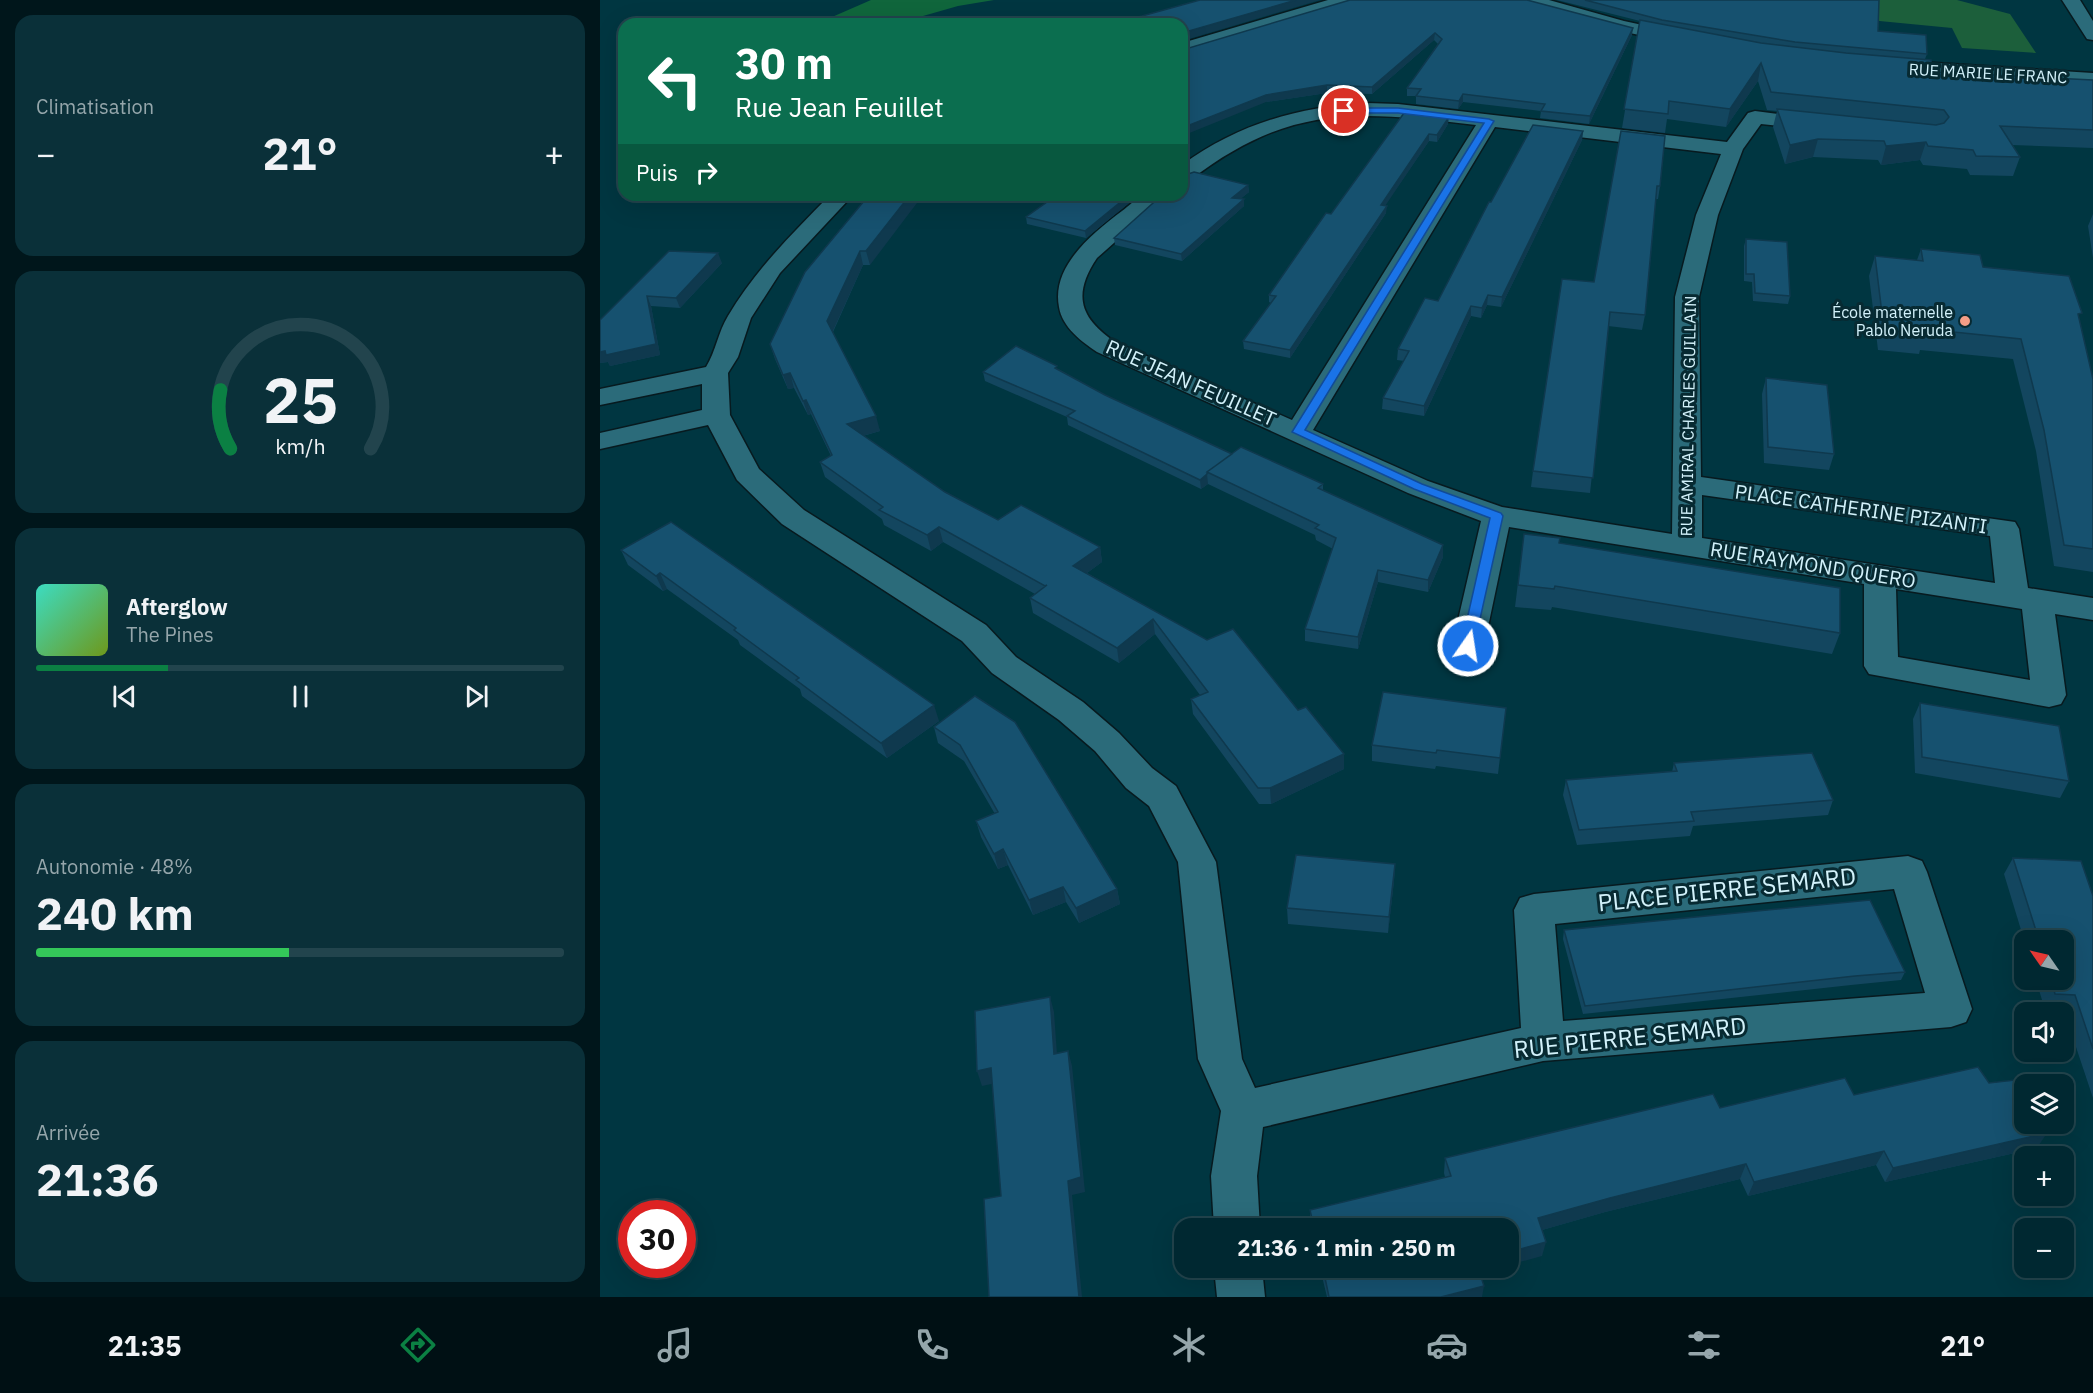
<!DOCTYPE html>
<html lang="fr">
<head>
<meta charset="utf-8">
<style>
	:root { --surface:#002831; --page:#0a3039; --text:#f1f3f6; --muted:#95a6ab; --line:#22444d; --accent:#0b8043 }
	body { margin:0; font-family:"IBM Plex Sans",sans-serif; background:var(--page); color:var(--text); height:100vh; display:flex; flex-direction:column; font-size:22px; white-space:nowrap }
	* { box-sizing:border-box; margin:0 }
	p { font-size:20px; color:var(--muted) }
	.icon { flex:none; width:33px; height:33px; fill:none; stroke:currentColor; stroke-width:2; stroke-linecap:round; stroke-linejoin:round }
	.map { position:relative; flex:1; overflow:hidden }
	.details { display:flex; flex-direction:column; gap:15px; padding:15px; background:#00161b; width:600px }
	.details>* { flex:none }
	.hud { position:absolute; left:18px; top:18px; width:570px; height:183px; border-radius:18px; box-shadow:0 6px 24px #0002,0 0 0 2px var(--line); background:#0b6e4f; color:#fff; overflow:hidden }
	.needle { width:39px; rotate:304deg }
	.fabs { position:absolute; left:1414px; top:930px; display:grid; gap:12px }
	.fabs a { display:grid; place-items:center; width:60px; height:60px; border-radius:12px; background:var(--surface); box-shadow:0 6px 24px #0002,0 0 0 2px var(--line); font-size:30px }
	.speed { position:absolute; left:18px; top:1200px; display:flex; gap:12px; font-size:30px; font-weight:700; text-align:center }
	.speed>* { display:grid; place-content:center; width:78px; height:78px; border-radius:50%; background:var(--surface); box-shadow:0 6px 24px #0002,0 0 0 2px var(--line); line-height:1 }
	.speed .limit { border:9px solid #d22; background:#fff; color:#111 }
	.pin { position:absolute; display:grid; place-items:center; width:51px; height:51px; color:#fff; margin:-26px; border:3px solid #fff; border-radius:50%; box-shadow:0 2px 6px #0007 }
	.me { position:absolute; width:66px; margin:-33px; rotate:13deg; stroke-linejoin:round; filter:drop-shadow(0 0 4px #0008) }
	.turn { display:flex; align-items:center; gap:21px; height:126px; padding:0 18px; font-size:27px }
	.turn .icon { width:78px; height:78px; stroke-width:2.5 }
	.turn b { display:block; font-size:42px; line-height:51px }
	.then { display:flex; align-items:center; height:57px; padding:0 18px; background:#0003; gap:12px; font-size:22px }
	.big { font-size:45px; font-weight:800; line-height:1.1 }
	.details .card { flex:1; display:flex; flex-direction:column; justify-content:center; gap:9px; min-width:0; padding:0 21px; border-radius:18px; background:var(--page) }
	.details .dial { align-items:center; gap:0 }
	.dial svg { height:156px; overflow:visible; fill:none; stroke:var(--line); stroke-width:7; stroke-linecap:round; text-anchor:middle }
	.dial text { fill:var(--text); stroke:none }
	.song { display:flex; align-items:center; gap:18px }
	.cover { width:72px; height:72px; border-radius:9px; background:linear-gradient(135deg,hsl(170 70% 55%),hsl(80 70% 35%)) }
	.played { height:6px; border-radius:3px; background:linear-gradient(90deg,var(--accent) 25%,var(--line) 25%) }
	.keys { display:flex; justify-content:space-around; direction:ltr }
	.heat { display:flex; justify-content:space-between; align-items:center; font-size:33px; direction:ltr }
	.charge { height:9px; border-radius:4px; background:linear-gradient(90deg,#34c759 48%,var(--line) 0) }
	.trip { position:absolute; left:574px; top:1218px; width:345px; height:60px; border-radius:18px; background:var(--surface); box-shadow:0 6px 24px #0002,0 0 0 2px var(--line); font-weight:800; line-height:60px; text-align:center }
	.dock { display:flex; height:96px; justify-content:space-around; align-items:center; background:#001014; color:var(--muted) }
	.dock .icon { width:42px; height:42px }
	.dock .selected { color:var(--accent) }
	.dock b { font-size:27px; color:var(--text) }
	main { display:flex; flex:1; min-height:0 }
	.map>svg:first-child { display:block }
	.green { fill:#1c5f3b }
	.forest { fill:#10663c }
	.lines { fill:none; stroke-linecap:round; stroke-linejoin:round }
	.minor-casing { stroke:#071a1f; stroke-width:3 }
	.minor { fill:#2b6b7a; fill-rule:evenodd }
	.wall { fill:#13465f }
	.shaded-wall { fill:#0f394e }
	.building { fill:#16516f; stroke:#0f394e; stroke-width:1.5 }
	.route { fill:#1a73e8; stroke:#114b97; stroke-width:1.5 }
	.poi-dot { fill:#f49e87; stroke:#072a32; stroke-width:2 }
	.labels { text-anchor:middle; stroke-width:6; stroke-linejoin:round; paint-order:stroke }
	.far-street-label { font-size:16px; fill:#d2f1fa; stroke:#072a32 }
	.far-poi-label { font-size:16px; fill:#d2f1fa; stroke:#072a32; text-anchor:end }
	.street-label { font-size:20px; fill:#d2f1fa; stroke:#072a32 }
	.near-street-label { font-size:24px; fill:#d2f1fa; stroke:#072a32 }
</style>
</head>
<body>
<main>
<section class="details">
<div class="card"><p>Climatisation</p>
<div class="heat"><a>−</a><b class="big">21°</b><a>+</a></div>
</div>
<div class="card dial"><svg viewBox="0 0 100 80">
<path d="M14 69A42 42 0 1 1 86 69"/>
<path d="M14 69A42 42 0 0 1 9 39" stroke="#0b8043"/>
<text x="50" y="56" font-size="32" font-weight="700">25</text>
<text x="50" y="72" font-size="11">km/h</text>
</svg></div>
<div class="card">
<div class="song"><i class="cover"></i><div><b>Afterglow</b><p>The Pines</p></div></div>
<div class="played"></div>
<div class="keys"><svg class="icon" aria-label="previous" viewBox="0 0 24 24"><path d="M18 5L8 12l10 7zM5 5v14"/></svg><svg class="icon" aria-label="pause" viewBox="0 0 24 24"><path d="M8 5v14M16 5v14"/></svg><svg class="icon" aria-label="next" viewBox="0 0 24 24"><path d="M6 5l10 7-10 7zM19 5v14"/></svg></div>
</div>
<div class="card"><p>Autonomie · 48%</p><b class="big">240 km</b><div class="charge"></div></div>
<div class="card"><p>Arrivée</p><b class="big">21:36</b></div>
</section>
<div class="map">
<svg width="1493" height="1297" viewBox="0 0 1493 1297">
	<rect width="100%" height="100%" fill="#003641"/>
	<!-- green -->
	<path class="green" d="M1124,0H1357L1410,14L1436,53L1362,48L1352,28L1207,14Z"/>
	<!-- forest -->
	<path class="forest" d="M271,0H394L358,6L295,24H216Z"/>
	<g class="lines">
		<defs>
			<path id="minor" d="M728,0H755L752,4L582,55V43Z
				M921,0H949L1024,21L1089,35L1092,39L1089,43L1083,44L1015,30L924,4Z
				M1462,0H1480L1493,21V40L1487,39Z
				M1288,60L1493,73V85L1281,70L1279,66L1281,62Z
				M767,103L798,104L1127,142L1148,113L1155,111L1227,120L1230,124L1227,128L1220,130L1161,124L1143,149L1118,215L1099,297L1101,477L1415,522L1419,529L1428,588L1493,598V620L1455,614L1466,695L1461,704L1449,707L1269,674L1264,666V584L909,527L884,646L880,654L868,657L856,654L852,646L881,521L808,493L497,352C482,342 462,327 459,307C451,266 493,233 522,211C528,207 537,197 545,195C551,193 561,195 568,195L497,258C472,295 480,318 515,342L692,420L876,125C757,111 691,103 590,180L582,181V165C638,124 698,107 767,103ZM895,127L1121,154L1096,215L1075,297L1072,534L902,507L828,481L713,430ZM1102,495L1390,536L1395,583L1102,538ZM1296,589L1422,609L1430,680L1298,657Z
				M230,195H253L180,273L151,318L138,357L128,373L130,415L159,469L204,510L386,625L416,657L483,702L519,733L552,768L576,786L616,862L642,1059L655,1088L921,1028L914,910L920,898L934,894L1308,856L1322,861L1327,872L1372,1009L1366,1022L1351,1027L943,1061L663,1127L657,1176L660,1228H614L611,1176L621,1111L598,1059L578,862L549,806L526,788L495,751L459,720L392,673L362,641L182,524L137,480L108,425L0,449V433L102,410V384L0,405V389L106,367C116,351 118,332 128,316C156,269 192,234 230,195ZM1294,889L1325,993L963,1021L955,924Z
				M614,1268H662L665,1297H617Z"/>
		</defs>
		<!-- minor casing -->
		<use href="#minor" class="minor-casing"/>
		<!-- minor -->
		<use href="#minor" class="minor"/>
	</g>
	<!-- wall -->
	<path class="wall" d="M750,0L1032,35L989,124L940,118L941,111L863,102L858,109L816,104V96H807V88L838,44L834,40L772,94L727,93L666,102Z
		M957,0H1279L1278,31L1327,54L1325,59L1332,72L1493,80V148L1412,145L1420,157L1413,176L1370,175L1367,169L1323,165L1320,160L1281,165L1278,160L1213,157L1185,164L1173,127L1177,111L1167,110L1158,81L1126,127L1067,119L1065,133L1022,128L1040,21Z
		M804,113L848,124L837,142L829,141L785,205L786,213L690,358L644,349L643,341L671,303L669,302V295L731,214Z
		M983,131L982,140L901,307L887,305L881,318L871,316L824,416L782,409L783,398L804,361L797,360L798,349L838,301L891,202Z
		M1021,131L1060,186L1058,199H1056L1045,315L1042,330L1008,326L990,493L931,487L933,471L994,282Z
		M648,185L649,192L640,199L644,206L582,261L515,245L514,238Z
		M269,195L270,265H263L233,332L280,431L263,436L345,492L398,520L500,547L502,562L487,573L607,640L744,769L671,804H659L593,714L591,699L600,695L555,634L519,663L433,613L430,598L435,594L343,542L331,551L284,525L282,519L225,477L220,462L231,456L211,414L208,415L194,388L188,389L175,359L170,344Z
		M457,195H534L535,198L486,238L427,224L426,217Z
		M1493,214V258L1488,226Z
		M1146,239L1190,296L1188,304L1153,301L1152,282L1144,281V246Z
		M1321,249L1383,267L1479,319L1493,379V572L1454,566L1436,451L1413,359L1320,350L1319,354L1278,350L1269,276L1275,256L1317,260Z
		M69,251L122,263L80,308L51,306L60,355L10,366L8,362L0,363V320Z
		M458,369L505,395L632,454L723,484V490L843,557L828,592L778,582L758,649L705,641V629L733,549L716,540L715,535L608,484L601,489L468,425L467,417L385,381L383,372Z
		M1166,378L1234,454L1229,470L1164,463L1162,394Z
		M924,534L959,543L1240,633L1232,654L952,607L951,610L915,607Z
		M21,550L339,721L287,758L202,696L200,689L140,645L138,640L67,589L63,591L28,565Z
		M375,696L517,889L520,904L479,923L466,902L433,915L408,865L398,869L381,837L376,821L395,814L364,761L338,743L334,727Z
		M1320,703L1469,781L1460,798L1315,773L1313,719Z
		M906,708L898,774L836,766L835,769L772,761V745Z
		M1074,763L1233,800L1228,815L1093,826L1090,836L977,845L963,795L966,780L1072,772Z
		M1413,858L1493,896V1098L1464,1011L1445,1010L1436,980H1464V940H1425V943L1404,874Z
		M795,864L794,881L788,933L688,924L687,908Z
		M964,930L1305,972L1301,980L1251,985L983,1014L963,939Z
		M1389,1083L1437,1148L1285,1182L1276,1165L1148,1196L1140,1179L1005,1212L942,1230V1256L909,1228H711L710,1225V1210L845,1177L844,1173L845,1158L1120,1108Z
		M720,1268H899L880,1273L882,1297H727Z"/>
	<!-- shaded-wall -->
	<path class="shaded-wall" d="M696,0H720L582,41V33Z
		M1033,28L1032,35L989,124L990,116Z
		M835,33L834,40L772,94V87Z
		M1161,63L1158,81L1126,127L1130,109Z
		M727,85V93L666,102L582,136V128L666,95Z
		M863,94V102L858,109L859,101Z
		M849,117L848,124L837,142V135Z
		M983,131L982,140L901,307L902,297Z
		M829,134V141L781,212V205Z
		M1218,139L1213,157L1185,164L1190,145Z
		M1326,142L1320,160L1281,165L1286,146Z
		M648,185L649,192L632,206V198Z
		M310,195H323L270,265L266,251Z
		M529,195H534L535,198L486,238L485,231Z
		M644,199V206L582,261L581,254Z
		M787,206L786,213L690,358V350Z
		M260,251L263,265L231,335L227,321Z
		M118,253L122,263L80,308L76,298Z
		M888,295L887,305L881,318L882,308Z
		M47,296L51,306L60,355L10,366L8,362L0,363V352Z
		M871,306V316L824,416V406Z
		M190,373L194,388L188,389L183,375Z
		M206,400L211,414L208,415L203,401Z
		M276,416L280,431L251,439L247,424Z
		M607,474L608,484L601,489L600,480Z
		M339,527L343,542L331,551L327,535Z
		M843,545V557L828,592V580Z
		M500,547L502,562L476,581L473,566Z
		M778,570V582L758,649V637Z
		M60,573L67,589L63,591L56,576Z
		M553,619L555,634L519,663L517,648Z
		M334,705L339,721L287,758L281,743Z
		M744,754V769L671,804L670,788Z
		M403,849L408,865L398,869L394,854Z
		M795,864L794,881L788,933L789,917Z
		M463,887L466,902L433,915L429,900Z
		M517,889L520,904L479,923L476,908Z
		M450,997L454,1012L458,1069L454,1054Z
		M468,1051L472,1066L485,1192L472,1195L482,1297H479L468,1181Z
		M391,1068L396,1083L382,1086L377,1071Z
		M1447,1133L1437,1148L1285,1182L1293,1168Z
		M1284,1151L1276,1165L1148,1196L1154,1182Z
		M1146,1164L1140,1179L1005,1212L935,1232L938,1218L1010,1198Z
		M946,1242L942,1256L909,1265V1252Z
		M875,1268H899L874,1274Z
		M884,1286L882,1297H841Z"/>
	<!-- building -->
	<path class="building" d="M600,0H696L582,33V24H509L542,16Z
		M750,0H927L1033,28L990,116L941,111L945,104L863,94L859,101L816,96L821,89L807,88L842,39L835,33L772,87L727,85L666,95L582,128V50Z
		M985,0H1279L1278,31L1326,35L1327,54L1195,42L1062,20Z
		M1040,20L1161,43L1246,53L1331,60L1332,72L1493,80V130L1400,126L1420,157L1376,156L1373,150L1328,146L1326,142L1286,146L1284,141L1218,139L1190,145L1177,109L1336,125L1344,123L1349,117L1344,110L1171,92L1161,63L1130,109L1069,101L1068,114L1024,109Z
		M804,113L849,117L837,135L829,134L781,205L787,206L690,350L643,341L676,296L669,295L726,213L731,214Z
		M933,125L983,131L902,297L888,295L882,308L871,306L824,406L783,398L809,351L798,349L825,298L838,301L889,202H891Z
		M1021,131L1065,136L1060,186H1057L1045,315L1010,312L993,478L933,471L962,279L994,282Z
		M594,172L648,185L632,198L644,199L581,254L514,238L562,195H582V176Z
		M269,195H310L266,251H260L227,321L276,416L247,424L345,492L398,520L421,505L500,547L473,566L607,640L633,629L698,710L706,707L744,754L670,788H658L591,699L608,692L553,619L517,648L430,598L447,585L445,586L339,527L327,535L279,510L283,507L220,462L232,455L206,400L203,401L190,373L183,375L170,344L205,272Z
		M457,195H529L485,231L426,217Z
		M1146,239L1187,242L1190,296L1155,293L1154,274H1146Z
		M1321,249L1380,255L1383,267L1469,276L1482,313L1478,314L1493,379V549L1464,545L1444,430L1421,339L1325,329V334L1284,330L1275,256L1323,261Z
		M69,251L118,253L76,298L47,296L56,344L6,355L5,351L0,352V320Z
		M416,346L457,366L455,368L505,395L632,454L607,472V474L600,480L467,416L475,411L383,372Z
		M1166,378L1227,385L1234,454L1168,447Z
		M641,447L723,484L718,488L843,545L828,580L778,570L758,637L705,629L736,538L715,528L719,525L607,472Z
		M71,522L334,705L281,743L196,680L199,678L134,630L136,628L60,573L56,576L21,550Z
		M924,534L960,538L959,543L1240,588V633L955,586L954,589L918,585Z
		M783,692L906,708L900,758L837,750L836,753L772,745Z
		M375,696L415,722L517,889L476,908L463,887L429,900L403,849L394,854L376,821L398,812L360,745L334,727Z
		M1320,703L1459,726L1469,781L1322,757Z
		M1212,753L1233,800L1091,812L1094,821L979,830L966,780L1077,771L1074,763Z
		M696,855L795,864L789,917L687,908Z
		M1413,858L1481,861L1493,896V1049L1475,995L1455,994L1451,980H1464V940H1439Z
		M1270,900L1305,972L1255,976L985,1006L964,930Z
		M450,997L454,1054L468,1051L481,1177L468,1181L479,1297H389L384,1199L401,1196L391,1068L377,1071L375,1011Z
		M1378,1067L1389,1083L1415,1080L1425,1096V1124H1442L1447,1133L1293,1168L1284,1151L1154,1182L1146,1164L1010,1198L938,1218L946,1242L909,1252V1228H714L710,1210L851,1176L845,1158L1113,1094L1120,1108L1245,1078L1254,1095Z
		M723,1268H878L884,1286L841,1297H729Z"/>
	<!-- route -->
	<path class="route" d="M798,108L889,119L894,121L705,430L822,484L901,513L903,516L874,646L868,651L861,646L890,518L814,489L692,432L884,123L798,113H744L740,111L744,108Z"/>
	<!-- markers -->
	<circle class="poi-dot" cx="1365" cy="321" r="6"/>
	<g class="labels">
		<!-- far-street labels -->
		<g class="far-street-label">
			<text transform="translate(1388 73) rotate(3)" y="6">RUE MARIE LE FRANC</text>
			<text transform="translate(1088 416) rotate(-89)" y="6">RUE AMIRAL CHARLES GUILLAIN</text>
		</g>
		<!-- far-poi labels -->
		<g class="far-poi-label">
			<text x="1353" y="318">École maternelle<tspan x="1353" dy="18">Pablo Neruda</tspan></text>
		</g>
		<!-- street labels -->
		<g class="street-label">
			<text transform="translate(591 383) rotate(24)" y="7">RUE JEAN FEUILLET</text>
			<text transform="translate(1261 509) rotate(8)" y="7">PLACE CATHERINE PIZANTI</text>
			<text transform="translate(1213 565) rotate(9)" y="7">RUE RAYMOND QUERO</text>
		</g>
		<!-- near-street labels -->
		<g class="near-street-label">
			<text transform="translate(1127 890) rotate(-6)" y="8">PLACE PIERRE SEMARD</text>
			<text transform="translate(1030 1038) rotate(-6)" y="8">RUE PIERRE SEMARD</text>
		</g>
	</g>
</svg>
<div class="fabs">
<a><svg class="needle" viewBox="-14 -14 28 28"><path d="M0-13l5 13h-10z" fill="#e53935"/><path d="M0 13l5-13h-10z" fill="#95a6ab"/></svg></a>
<a><svg class="icon" aria-label="sound" viewBox="0 0 24 24"><path d="M4 9h4l5-4v14l-5-4H4zM17 9q2 3 0 6"/></svg></a>
<a><svg class="icon" aria-label="layers" viewBox="0 0 24 24"><path d="M12 4l9 5-9 5-9-5zM3 14l9 5 9-5"/></svg></a>
<a>+</a>
<a>−</a>
</div>
<div class="speed"><div class="limit">30</div></div>
<div class="pin" style="left:744px;top:111px;background:#d93025"><svg class="icon" aria-label="arrive" viewBox="0 0 24 24"><path d="M6 21V4h12l-3 4 3 4H6"/></svg></div>
<svg class="me" style="left:868px;top:646px" viewBox="-20 -20 40 40"><circle r="17" fill="#1a73e8" stroke="#fff" stroke-width="3"/><path d="M0-11L8 9 0 5-8 9z" fill="#fff"/></svg>
<div class="trip">21:36 · 1 min · 250 m</div>
<div class="hud">
<div class="turn"><svg class="icon" aria-label="left" viewBox="0 0 24 24"><path d="M17 20v-9H6M10 6l-5 5 5 5"/></svg><div><b>30 m</b>Rue Jean Feuillet</div></div>
<div class="then">Puis<svg class="icon" aria-label="right" viewBox="0 0 24 24"><path d="M7 20v-9h11M14 6l5 5-5 5"/></svg></div>
</div>
</div>
</main>
<nav class="dock">
<b>21:35</b>
<svg class="icon selected" aria-label="directions" viewBox="0 0 24 24"><path d="M12 3l9 9-9 9-9-9zM9 14v-3h6M13 9l2 2-2 2"/></svg>
<svg class="icon" aria-label="music" viewBox="0 0 24 24"><path d="M9 18V5l10-2v13"/><circle cx="6" cy="18" r="3"/><circle cx="16" cy="16" r="3"/></svg>
<svg class="icon" aria-label="phone" viewBox="0 0 24 24"><path d="M5 4h4l2 5-3 2q2 4 5 5l2-3 5 2v4C11 20 4 13 5 4z"/></svg>
<svg class="icon" aria-label="climate" viewBox="0 0 24 24"><path d="M12 3v18M4 7l16 10M4 17L20 7"/></svg>
<svg class="icon" aria-label="car" viewBox="0 0 24 24"><path d="M5 17H2v-5l4-1 3-4h7l3 4 3 1v5h-3M9 17h6M6 11h13"/><circle cx="7" cy="17" r="2"/><circle cx="17" cy="17" r="2"/></svg>
<svg class="icon" aria-label="filters" viewBox="0 0 24 24"><path d="M4 7h16M4 17h16"/><circle cx="9" cy="7" r="2"/><circle cx="15" cy="17" r="2"/></svg>
<b>21°</b>
</nav>
</body>
</html>
